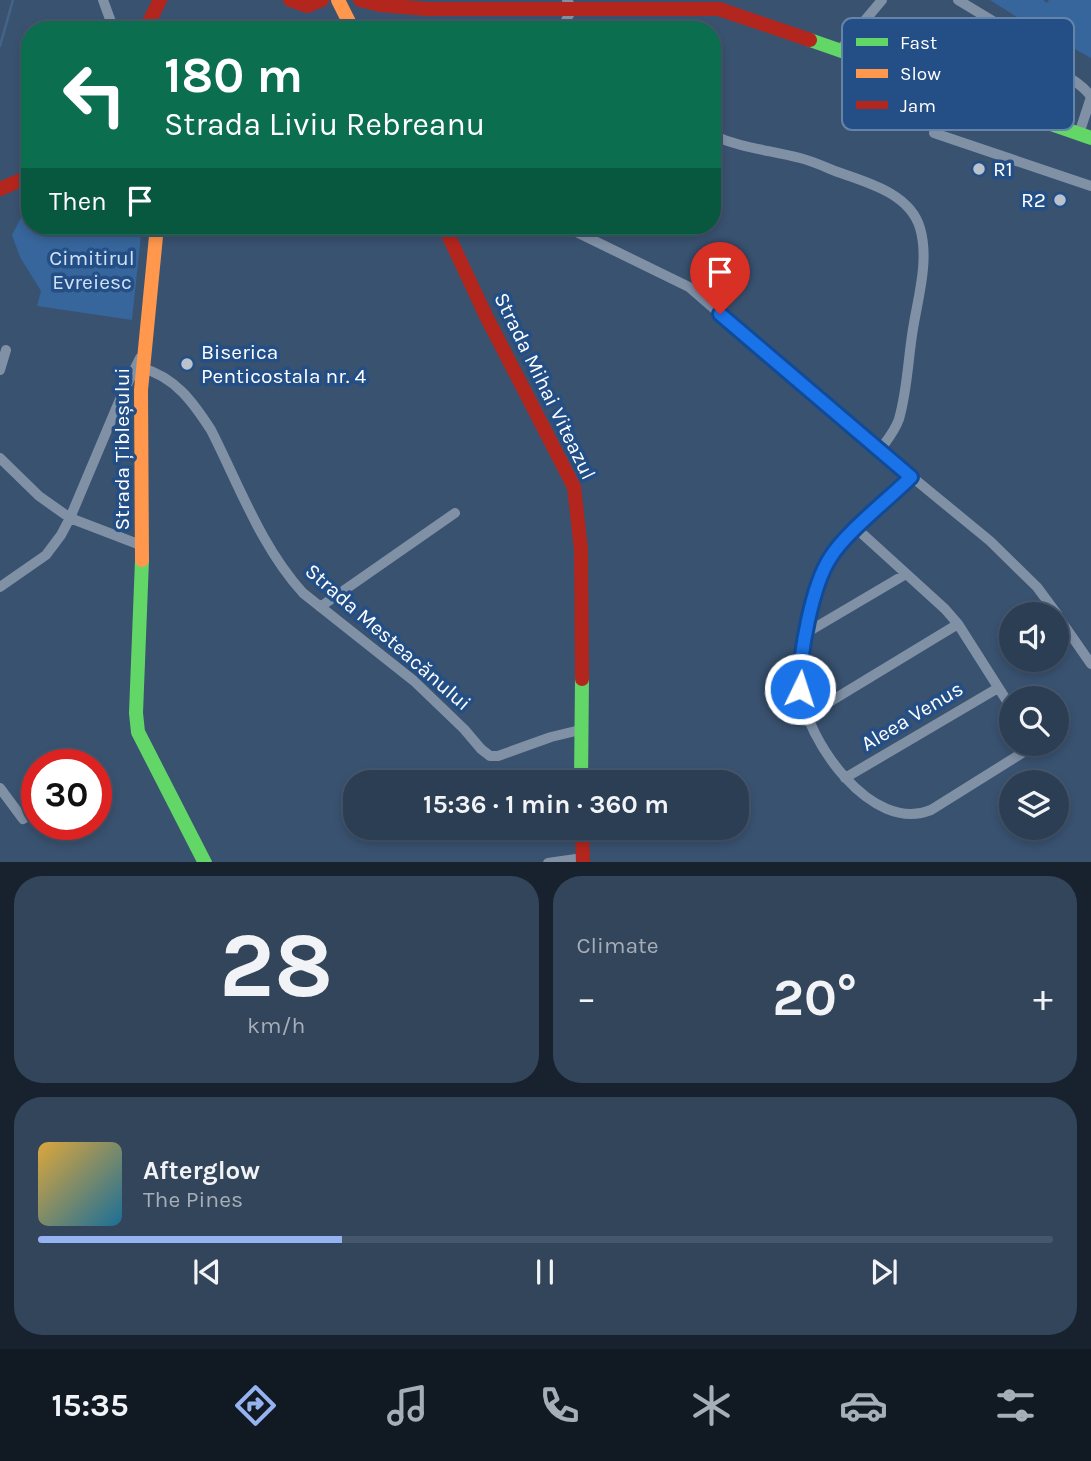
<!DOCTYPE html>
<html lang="en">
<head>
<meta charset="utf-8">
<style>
	:root { --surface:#2b3e54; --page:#33455a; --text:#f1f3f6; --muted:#a6aeb8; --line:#47576b; --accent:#95b2f1 }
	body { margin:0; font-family:Karla,sans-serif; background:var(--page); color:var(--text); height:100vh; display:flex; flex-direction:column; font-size:26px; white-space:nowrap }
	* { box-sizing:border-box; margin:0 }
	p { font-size:23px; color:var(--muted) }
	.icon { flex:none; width:38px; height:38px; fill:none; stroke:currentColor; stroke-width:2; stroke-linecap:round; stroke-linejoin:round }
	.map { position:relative; height:862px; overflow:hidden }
	.side { display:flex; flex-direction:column; gap:14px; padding:14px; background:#18222e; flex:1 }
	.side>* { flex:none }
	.guide { position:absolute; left:21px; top:21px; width:700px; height:214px; border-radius:28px; box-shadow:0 4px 10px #0003,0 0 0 2px var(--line); background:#0b6e4f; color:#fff; overflow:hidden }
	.buttons { position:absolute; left:999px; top:602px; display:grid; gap:14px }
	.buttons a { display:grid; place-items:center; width:70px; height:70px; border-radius:50%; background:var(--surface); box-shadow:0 4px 10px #0003,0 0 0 2px var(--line); font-size:35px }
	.speed { position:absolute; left:21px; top:749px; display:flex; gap:14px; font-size:35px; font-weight:700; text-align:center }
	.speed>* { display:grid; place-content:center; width:91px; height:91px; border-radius:50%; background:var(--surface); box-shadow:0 4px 10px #0003,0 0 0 2px var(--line); line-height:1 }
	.speed .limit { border:10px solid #d22; background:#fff; color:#111 }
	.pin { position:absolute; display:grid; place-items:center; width:60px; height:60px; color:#fff; margin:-72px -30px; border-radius:50% 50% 50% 0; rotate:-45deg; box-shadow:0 0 7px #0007 }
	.pin .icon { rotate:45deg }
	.me { position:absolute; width:77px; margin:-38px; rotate:4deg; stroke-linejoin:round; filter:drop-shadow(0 0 5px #0008) }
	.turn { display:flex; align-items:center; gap:24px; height:147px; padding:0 28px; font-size:32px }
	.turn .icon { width:91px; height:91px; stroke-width:2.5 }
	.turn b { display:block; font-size:49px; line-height:60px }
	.then { display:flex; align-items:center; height:66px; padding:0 28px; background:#0003; gap:14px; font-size:26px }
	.big { font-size:52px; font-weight:700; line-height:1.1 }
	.side .tile { flex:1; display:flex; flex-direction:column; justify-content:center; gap:10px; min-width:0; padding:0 24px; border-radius:28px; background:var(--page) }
	.side .dial { align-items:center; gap:0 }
	.dial b { font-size:91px; line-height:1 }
	.song { display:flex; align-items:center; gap:21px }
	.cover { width:84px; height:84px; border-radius:10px; background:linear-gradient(135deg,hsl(40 70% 55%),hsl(200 70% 35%)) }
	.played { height:7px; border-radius:4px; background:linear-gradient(90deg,var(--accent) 30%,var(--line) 30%) }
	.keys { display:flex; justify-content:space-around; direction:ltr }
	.heat { display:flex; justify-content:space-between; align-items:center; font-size:38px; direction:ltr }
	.side .tiles { flex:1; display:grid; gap:14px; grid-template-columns:1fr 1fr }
	.tile:last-child { grid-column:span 2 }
	.trip { position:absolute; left:343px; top:770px; width:406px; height:70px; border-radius:28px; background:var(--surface); box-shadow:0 4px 10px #0003,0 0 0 2px var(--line); font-weight:700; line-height:70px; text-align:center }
	.dock { display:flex; height:112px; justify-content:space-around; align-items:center; background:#111922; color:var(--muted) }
	.dock .icon { width:49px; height:49px }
	.dock .selected { color:var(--accent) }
	.dock b { font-size:32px; color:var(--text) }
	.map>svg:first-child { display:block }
	.green { fill:#37669c }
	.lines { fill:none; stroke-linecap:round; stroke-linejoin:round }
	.stream { stroke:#446389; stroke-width:2.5 }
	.street { stroke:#8091a6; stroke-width:10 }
	.fast { stroke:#63d668; stroke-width:14 }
	.slow { stroke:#ff974d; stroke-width:14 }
	.jam { stroke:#b3261e; stroke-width:14 }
	.route-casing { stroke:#114b97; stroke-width:18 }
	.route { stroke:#1a73e8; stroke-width:12 }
	.poi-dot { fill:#bac2cd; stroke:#234f86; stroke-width:2.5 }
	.labels { text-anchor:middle; stroke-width:7; stroke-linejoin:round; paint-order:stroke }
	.poi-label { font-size:21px; fill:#fff; stroke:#234f86; text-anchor:start }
	.park-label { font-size:21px; fill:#d1e2f7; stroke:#234f86 }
	.street-label { font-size:21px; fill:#fff; stroke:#234f86 }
	.key { fill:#234f86; stroke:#6584aa; stroke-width:2 }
	.key-label { font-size:19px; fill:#fff }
</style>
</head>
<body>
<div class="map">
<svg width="1091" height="863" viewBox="0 0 1091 863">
	<rect width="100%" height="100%" fill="#395270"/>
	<!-- green -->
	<path class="green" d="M990,0H1043L1047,3L1049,0H1091V58L1062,42L1027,33L1023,21Z
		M30,210V226H142L132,320L37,306L41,291L20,257L12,235L23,214Z"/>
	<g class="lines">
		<!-- stream -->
		<path class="stream" d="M0,46L13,0"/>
		<!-- street -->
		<path class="street" d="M103,0L114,30
			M958,0L1006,29
			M561,30L572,9L567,0
			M840,50L882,0
			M980,99L1007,46C1029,57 1079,77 1091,97L1079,134
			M934,133L1091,186
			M712,135C741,148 769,150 800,158C812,161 823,166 835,171C866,182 910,193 920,228C929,258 919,294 914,323C908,355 908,388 899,419C895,431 887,440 880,450
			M564,226L689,287L839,417L990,541L1037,587L1057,614
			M140,358L121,397L70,518L143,546
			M142,368C175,377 193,402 211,430C239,485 261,547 303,593L414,681L464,729L481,749L490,756H498L551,737L580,730
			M0,370L6,350
			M0,458L39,496L70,518L61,535L46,555L0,587
			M911,477L840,546C816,573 796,653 800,689C807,741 871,834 931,810L1035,745L1034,744
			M857,529L945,609L958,624L1012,709
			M320,607L455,513
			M1057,615L1091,664
			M806,633L906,574
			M808,715L958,624
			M845,778L998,688
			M0,788L23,819L37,810
			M548,863L583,858"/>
		<!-- fast -->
		<path class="fast" d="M810,40L1091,138
			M142,560L136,713L138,732L205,863
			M581,782L582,679"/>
		<!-- slow -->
		<path class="slow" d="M338,0L353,30
			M142,560L141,390L157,226"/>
		<!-- jam -->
		<path class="jam" d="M290,0L307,6L322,0
			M360,0L380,5L426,9H719L810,40
			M145,30L160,0
			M0,189L30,176
			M444,226L486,316L574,487L581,550L582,679
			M582,828L583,863"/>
	</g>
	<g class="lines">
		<defs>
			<path id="route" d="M720,314L911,477C888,500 846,532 830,558C812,586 799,655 800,689"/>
		</defs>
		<!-- route casing -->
		<use href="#route" class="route-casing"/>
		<!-- route -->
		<use href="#route" class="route"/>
	</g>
	<!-- markers -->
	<g class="poi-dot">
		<circle cx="979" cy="169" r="7"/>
		<circle cx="1060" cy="200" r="7"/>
		<circle cx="187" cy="364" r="7"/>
	</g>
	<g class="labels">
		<!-- poi labels -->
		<g class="poi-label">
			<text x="993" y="176">R1</text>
			<text x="1046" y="207" text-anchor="end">R2</text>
			<text x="201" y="359">Biserica<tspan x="201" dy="24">Penticostala nr. 4</tspan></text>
		</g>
		<!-- park labels -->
		<g class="park-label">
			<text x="92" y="265">Cimitirul<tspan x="92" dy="24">Evreiesc</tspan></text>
		</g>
		<!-- street labels -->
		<g class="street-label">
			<text transform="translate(545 386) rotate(64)" y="7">Strada Mihai Viteazul</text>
			<text transform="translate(122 449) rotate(-90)" y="7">Strada Țibleșului</text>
			<text transform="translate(388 637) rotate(41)" y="7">Strada Mesteacănului</text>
			<text transform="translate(912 716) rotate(-31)" y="7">Aleea Venus</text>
		</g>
	</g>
	<!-- legend -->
	<rect x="842" y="18" width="232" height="112" rx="10" class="key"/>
	<rect x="856" y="38" width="32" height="8" fill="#63d668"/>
	<rect x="856" y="69" width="32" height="9" fill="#ff974d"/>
	<rect x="856" y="101" width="32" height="8" fill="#b3261e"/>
	<g class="key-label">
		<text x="900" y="49">Fast</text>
		<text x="900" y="80">Slow</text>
		<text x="900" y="112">Jam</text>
	</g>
</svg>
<div class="buttons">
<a><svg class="icon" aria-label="sound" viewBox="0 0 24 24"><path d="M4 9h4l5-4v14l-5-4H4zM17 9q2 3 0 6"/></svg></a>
<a><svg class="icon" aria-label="search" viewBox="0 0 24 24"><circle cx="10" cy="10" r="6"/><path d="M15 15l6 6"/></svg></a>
<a><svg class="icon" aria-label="layers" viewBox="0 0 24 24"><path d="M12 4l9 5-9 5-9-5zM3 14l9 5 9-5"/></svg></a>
</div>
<div class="speed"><div class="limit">30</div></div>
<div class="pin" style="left:720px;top:314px;background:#d93025"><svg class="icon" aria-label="arrive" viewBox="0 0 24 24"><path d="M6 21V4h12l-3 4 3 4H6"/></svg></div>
<svg class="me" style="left:800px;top:689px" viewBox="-20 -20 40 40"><circle r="17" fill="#1a73e8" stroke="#fff" stroke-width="3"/><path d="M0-11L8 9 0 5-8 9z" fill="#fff"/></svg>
<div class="trip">15:36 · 1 min · 360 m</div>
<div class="guide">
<div class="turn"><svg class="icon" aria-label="left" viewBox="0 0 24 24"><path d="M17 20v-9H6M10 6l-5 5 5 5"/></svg><div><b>180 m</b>Strada Liviu Rebreanu</div></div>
<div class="then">Then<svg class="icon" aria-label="arrive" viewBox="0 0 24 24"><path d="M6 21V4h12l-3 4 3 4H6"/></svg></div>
</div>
</div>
<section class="side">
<div class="tiles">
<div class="tile dial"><b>28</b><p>km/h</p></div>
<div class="tile"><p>Climate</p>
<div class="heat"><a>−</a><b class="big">20°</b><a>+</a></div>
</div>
<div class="tile">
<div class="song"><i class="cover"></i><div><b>Afterglow</b><p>The Pines</p></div></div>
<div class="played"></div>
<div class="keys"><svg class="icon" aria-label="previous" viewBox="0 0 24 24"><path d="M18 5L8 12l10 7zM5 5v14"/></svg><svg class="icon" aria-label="pause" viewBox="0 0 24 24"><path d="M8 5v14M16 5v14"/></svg><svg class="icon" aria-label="next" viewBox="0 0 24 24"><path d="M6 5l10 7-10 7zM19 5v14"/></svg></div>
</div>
</div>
</section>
<nav class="dock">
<b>15:35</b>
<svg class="icon selected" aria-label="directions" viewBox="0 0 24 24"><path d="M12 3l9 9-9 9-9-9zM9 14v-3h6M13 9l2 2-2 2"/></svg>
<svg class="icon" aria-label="music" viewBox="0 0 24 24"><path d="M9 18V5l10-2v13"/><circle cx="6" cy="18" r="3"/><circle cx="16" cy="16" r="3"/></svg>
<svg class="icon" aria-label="phone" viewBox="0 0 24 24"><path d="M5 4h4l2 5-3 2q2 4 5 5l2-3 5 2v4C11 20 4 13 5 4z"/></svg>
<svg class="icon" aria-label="climate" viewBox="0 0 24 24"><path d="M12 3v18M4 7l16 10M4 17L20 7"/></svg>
<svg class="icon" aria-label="car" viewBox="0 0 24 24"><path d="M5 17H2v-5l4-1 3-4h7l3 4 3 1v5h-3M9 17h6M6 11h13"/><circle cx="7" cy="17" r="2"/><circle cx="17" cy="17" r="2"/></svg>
<svg class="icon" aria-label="filters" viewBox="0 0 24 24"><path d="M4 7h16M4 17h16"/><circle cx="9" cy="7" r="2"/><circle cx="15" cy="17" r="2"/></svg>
</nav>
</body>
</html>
